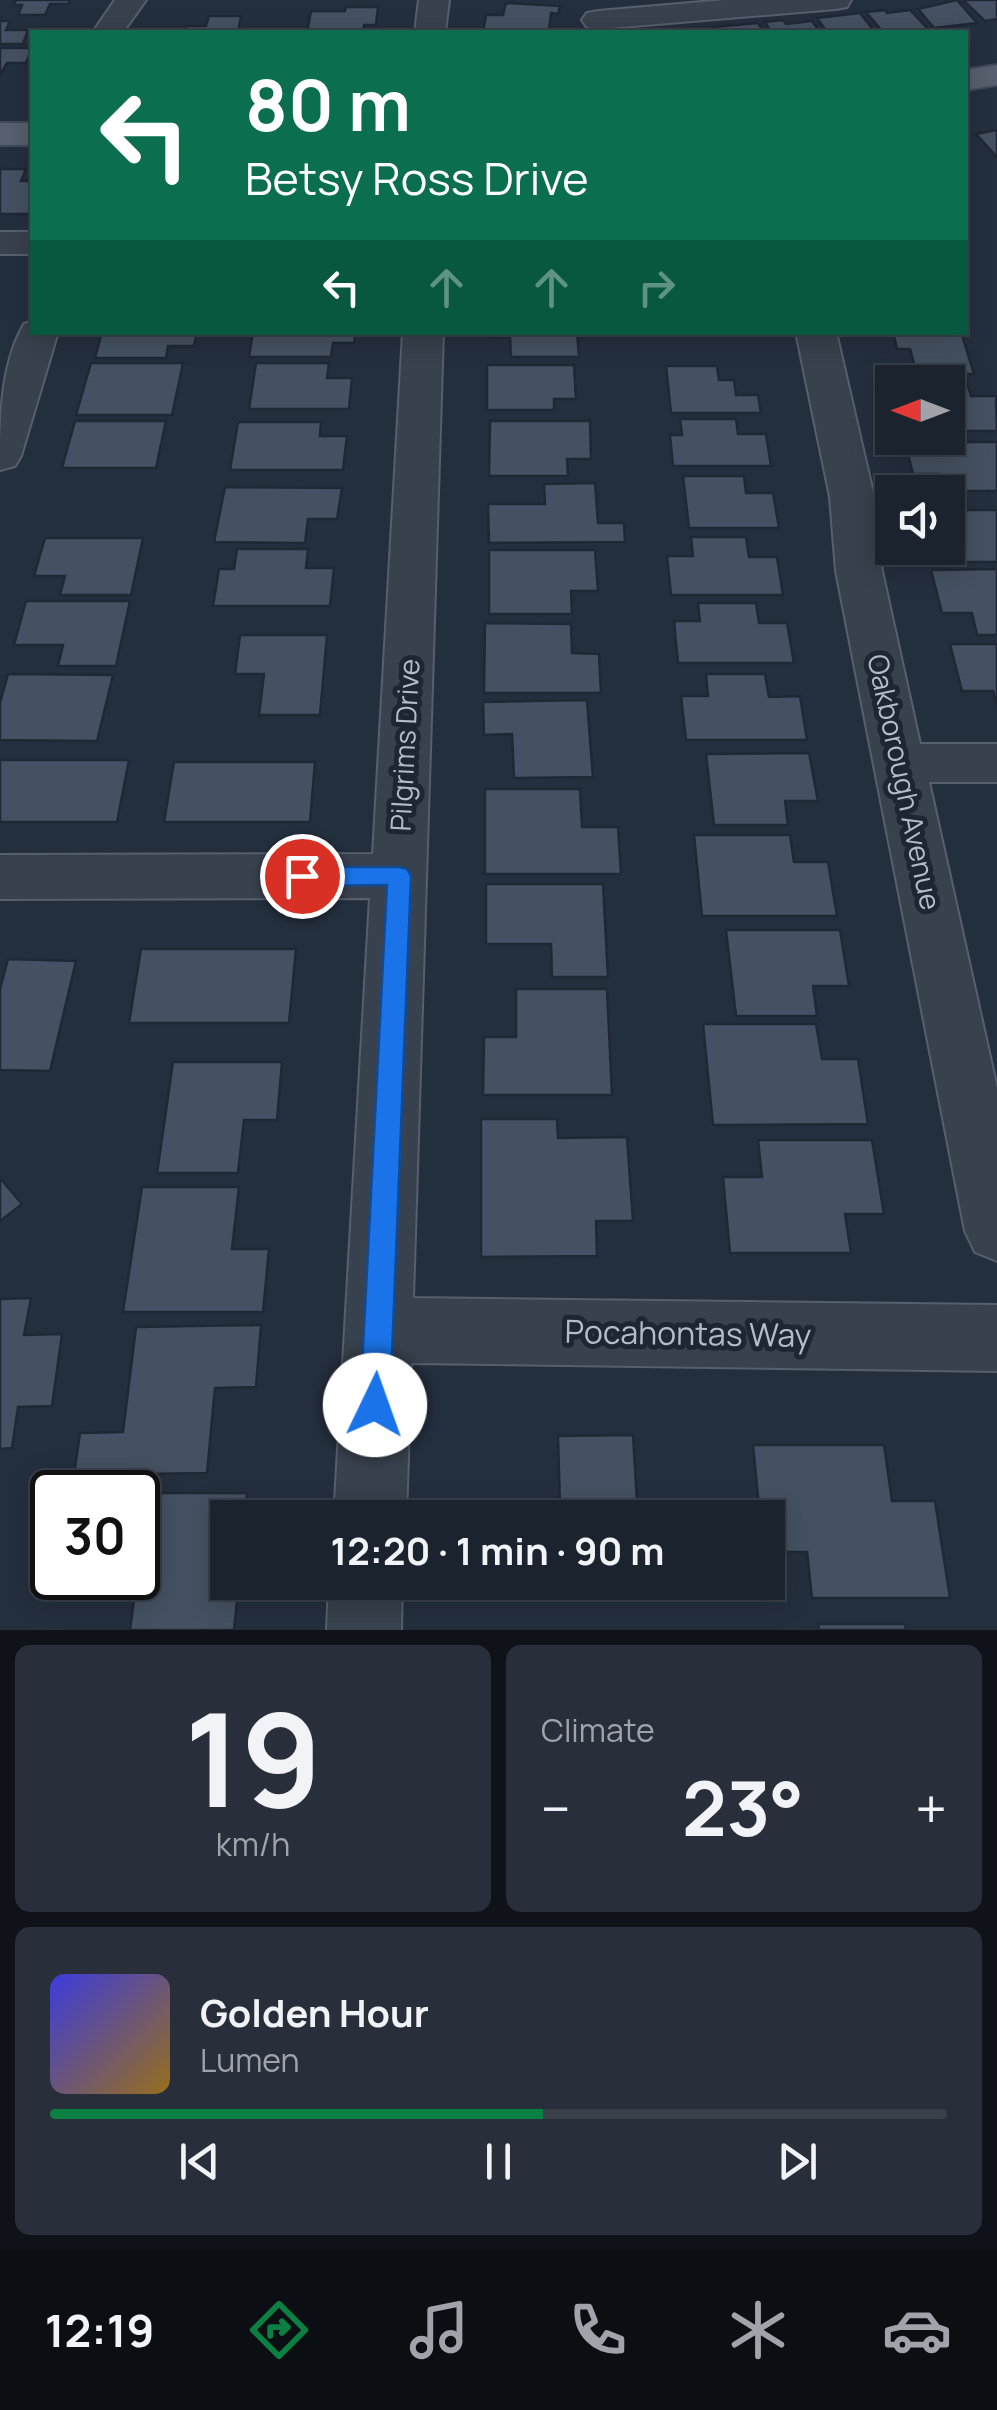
<!DOCTYPE html>
<html lang="en">
<head>
<meta charset="utf-8">
<style>
	:root { --surface:#1b232e; --page:#282f3a; --text:#f1f3f6; --muted:#a0a4aa; --line:#39404a; --accent:#0b8043 }
	body { margin:0; font-family:Manrope,sans-serif; background:var(--page); color:var(--text); height:100vh; display:flex; flex-direction:column; font-size:38px; white-space:nowrap }
	* { box-sizing:border-box; margin:0 }
	p { font-size:32px; color:var(--muted) }
	.icon { flex:none; width:55px; height:55px; fill:none; stroke:currentColor; stroke-width:2; stroke-linecap:round; stroke-linejoin:round }
	.map { position:relative; height:1630px; overflow:hidden }
	.drawer { display:flex; flex-direction:column; gap:15px; padding:15px; background:#0f1319; flex:1 }
	.drawer>* { flex:none }
	.top-card { position:absolute; left:30px; top:30px; width:938px; height:305px; border-radius:0px; box-shadow:0 5px 25px #0003,0 0 0 2px var(--line); background:#0b6e4f; color:#fff; overflow:hidden }
	.needle { width:65px; rotate:270deg }
	.buttons { position:absolute; left:875px; top:365px; display:grid; gap:20px }
	.buttons a { display:grid; place-items:center; width:90px; height:90px; border-radius:0px; background:var(--surface); box-shadow:0 5px 25px #0003,0 0 0 2px var(--line); font-size:50px }
	.speed { position:absolute; left:30px; top:1470px; display:flex; gap:20px; font-size:50px; font-weight:700; text-align:center }
	.speed>* { display:grid; place-content:center; width:130px; height:130px; border-radius:50%; background:var(--surface); box-shadow:0 5px 25px #0003,0 0 0 2px var(--line); line-height:1 }
	.speed .limit { border:5px solid #111; border-radius:15px; background:#fff; color:#111 }
	.pin { position:absolute; display:grid; place-items:center; width:85px; height:85px; color:#fff; margin:-42px; border:5px solid #fff; border-radius:50%; box-shadow:0 2px 10px #0007 }
	.me { position:absolute; width:110px; margin:-55px; rotate:3deg; stroke-linejoin:round; filter:drop-shadow(0 0 8px #0008) }
	.turn { display:flex; align-items:center; gap:35px; height:210px; padding:0 50px; font-size:45px }
	.turn .icon { width:130px; height:130px; stroke-width:2.5 }
	.turn b { display:block; font-size:70px; line-height:85px }
	.lanes { display:flex; align-items:center; height:95px; padding:0 50px; background:#0003; justify-content:center; gap:50px; direction:ltr }
	.lanes .off { opacity:.35 }
	.big { font-size:75px; font-weight:700; line-height:1.1 }
	.drawer .tile { flex:1; display:flex; flex-direction:column; justify-content:center; gap:15px; min-width:0; padding:0 35px; border-radius:15px; background:var(--page) }
	.drawer .dial { align-items:center; gap:0 }
	.dial b { font-size:130px; line-height:1 }
	.song { display:flex; align-items:center; gap:30px }
	.cover { width:120px; height:120px; border-radius:15px; background:linear-gradient(135deg,hsl(240 70% 55%),hsl(40 70% 35%)) }
	.played { height:10px; border-radius:5px; background:linear-gradient(90deg,var(--accent) 55%,var(--line) 55%) }
	.keys { display:flex; justify-content:space-around; direction:ltr }
	.heat { display:flex; justify-content:space-between; align-items:center; font-size:55px; direction:ltr }
	.drawer .tiles { flex:1; display:grid; gap:15px; grid-template-columns:1fr 1fr }
	.tile:last-child { grid-column:span 2 }
	.trip { position:absolute; left:210px; top:1500px; width:575px; height:100px; border-radius:0px; background:var(--surface); box-shadow:0 5px 25px #0003,0 0 0 2px var(--line); font-weight:700; line-height:100px; text-align:center }
	.menu { display:flex; height:160px; justify-content:space-around; align-items:center; background:#0b0e12; color:var(--muted) }
	.menu .icon { width:70px; height:70px }
	.menu .current { color:var(--accent) }
	.menu b { font-size:45px; color:var(--text) }
	.map>svg:first-child { display:block }
	.building { fill:#455162; stroke:#1f2835; stroke-width:2.5 }
	.lines { fill:none; stroke-linecap:round; stroke-linejoin:round }
	.minor-casing { stroke:#565f6c; stroke-width:4 }
	.major-casing { stroke:#414a57; stroke-width:4 }
	.minor { fill:#38414e; fill-rule:evenodd }
	.major { fill:#56606e; fill-rule:evenodd }
	.route { fill:#1a73e8; stroke:#114b97; stroke-width:2.5 }
	.labels { text-anchor:middle; stroke-width:10; stroke-linejoin:round; paint-order:stroke }
	.street-label { font-size:28px; fill:#b4bcc9; stroke:#1d2633 }
	.near-street-label { font-size:32px; fill:#b4bcc9; stroke:#1d2633 }
</style>
</head>
<body>
<div class="map">
<svg width="997" height="1630" viewBox="0 0 997 1630">
	<rect width="100%" height="100%" fill="#242f3e"/>
	<!-- building -->
	<path class="building" d="M16,0H70L68,4H50L45,15H18L22,5H13Z
		M957,0L977,23L934,28L918,9Z
		M963,0H997V19L985,21Z
		M506,3L560,6L558,14L551,13L549,31L483,32L486,15H503Z
		M346,7H378L376,25H364L363,32H307L311,11H345Z
		M885,10L887,13L910,10L928,29L883,32L866,12Z
		M860,13L875,32H827L817,18Z
		M209,16H241L238,32H185L187,26H206Z
		M783,20L786,24L812,21L820,32H771L765,22Z
		M0,21H10L6,30H28L23,44H0Z
		M758,23L764,32H717L714,27Z
		M0,48H32L26,63H7L0,75Z
		M997,130V157L976,134Z
		M0,169H26L21,181H32V214H0Z
		M102,332H197L194,346H168L166,358H95Z
		M253,332H356L354,343H333L331,357H249Z
		M492,332H577L579,357H511L510,337H492Z
		M893,332H961L974,374H917L910,349H897Z
		M91,363H183L172,415H76Z
		M256,363H329L327,378H352L349,409H249Z
		M487,365H574L576,399H554V410H487Z
		M666,366H717L719,380H734L736,395H758L761,413H671Z
		M889,380H966L971,396H996L997,431H948V382H892V393Z
		M680,419H736L738,434H766L771,466H673L670,435H682Z
		M75,421H166L156,468H62Z
		M490,421H590L591,459H567L568,476H489Z
		M238,422H321L320,436H347L343,470H230Z
		M905,442H997V491H944L940,474H913Z
		M683,476H744L746,493H773L779,528H689Z
		M595,483L598,523H624L625,542L489,543L488,504H545L544,484Z
		M225,487L342,488L337,519H308L305,543L214,542Z
		M948,510H997V562H964L959,545H948Z
		M691,537H746L749,557H777L783,595H671L667,556H693Z
		M45,538H143L131,595H60L65,576H34Z
		M237,549H308L306,568H334L330,606H213L219,569H234Z
		M489,550H595L598,591H571L572,614H489Z
		M997,569V635H977L972,613H942L931,570Z
		M26,601H130L116,666H58L63,645H14Z
		M698,603H756L759,623H787L794,663H678L674,621H700Z
		M485,623L571,624L572,653L599,654L601,693H484Z
		M240,635H327L320,715H259L264,674H235Z
		M950,644H997V706L993,691H962Z
		M8,674L113,675L97,741L0,740V703Z
		M706,674H765L769,697L800,696L807,740H686L681,696H708Z
		M587,700L593,777L514,778L512,734L484,735L483,702Z
		M809,753L818,801H785L788,825H714L706,754Z
		M0,760H129L117,822H0Z
		M174,762H315L310,822H164Z
		M485,789H580L582,827H618L621,874H485Z
		M694,835H790L794,862H828L837,916H702Z
		M486,884H603L608,977H552L551,944H486Z
		M726,930H840L849,986H813L817,1016H736Z
		M141,949H296L289,1023H129Z
		M8,959L76,961L50,1071L0,1070V989Z
		M516,989H607L612,1095H483L484,1037H516Z
		M703,1024H816L822,1059H858L868,1124L713,1125Z
		M173,1062H282L277,1120H244L238,1173H157Z
		M481,1119H557L558,1138L627,1137L633,1221H596L597,1256L481,1257Z
		M758,1140H872L884,1214H845L851,1253H730L723,1177H762Z
		M0,1178L22,1204L0,1221Z
		M142,1187H239L232,1249H269L263,1312H123Z
		M31,1298L24,1335L62,1334L52,1406L18,1407L12,1448L0,1449V1299Z
		M261,1325L256,1387L215,1388L207,1473L74,1475L80,1433L123,1432L136,1327Z
		M633,1435L638,1518H490V1508L560,1507L558,1436Z
		M753,1445H884L892,1501H935L950,1598H812L807,1552H768V1518H760Z
		M148,1493H247L245,1518H228V1582H239L234,1630H130Z
		M491,1582H642L643,1597L491,1599Z
		M818,1624H905L906,1630H819Z"/>
	<g class="lines">
		<defs>
			<path id="minor" d="M115,0H146L123,32H93Z
				M419,0H449L445,32H415Z
				M725,0H851L847,7L836,9L598,29L587,27L582,20L587,13L598,11Z
				M0,232H32V254H0Z
				M32,321V332H58L21,456L15,466L0,470C0,421 0,366 24,324Z
				M403,332H443L413,1298L997,1305V1371L411,1363L406,1518H334L370,898L0,899V855L373,854Z
				M796,332H836L874,497L882,571L920,744H997V782H929L997,1088V1261L975,1252L965,1231L836,571L830,497Z
				M329,1582H402L401,1630H327Z"/>
			<path id="major" d="M997,65V85L965,90V70Z
				M0,123H32V145H0Z"/>
		</defs>
		<!-- minor casing -->
		<use href="#minor" class="minor-casing"/>
		<!-- major casing -->
		<use href="#major" class="major-casing"/>
		<!-- minor -->
		<use href="#minor" class="minor"/>
		<!-- major -->
		<use href="#major" class="major"/>
	</g>
	<!-- route -->
	<path class="route" d="M302,867H399L407,869L411,876L390,1405L385,1415L375,1420L365,1415L360,1405L387,885L302,886L294,883L290,876L294,870Z"/>
	<g class="labels">
		<!-- street labels -->
		<g class="street-label">
			<text transform="translate(405 745) rotate(-87)" y="10">Pilgrims Drive</text>
			<text transform="translate(904 782) rotate(78)" y="10">Oakborough Avenue</text>
		</g>
		<!-- near-street labels -->
		<g class="near-street-label">
			<text transform="translate(688 1334) rotate(1)" y="11">Pocahontas Way</text>
		</g>
	</g>
</svg>
<div class="buttons">
<a><svg class="needle" viewBox="-14 -14 28 28"><path d="M0-13l5 13h-10z" fill="#e53935"/><path d="M0 13l5-13h-10z" fill="#a0a4aa"/></svg></a>
<a><svg class="icon" aria-label="sound" viewBox="0 0 24 24"><path d="M4 9h4l5-4v14l-5-4H4zM17 9q2 3 0 6"/></svg></a>
</div>
<div class="speed"><div class="limit">30</div></div>
<div class="pin" style="left:302px;top:876px;background:#d93025"><svg class="icon" aria-label="arrive" viewBox="0 0 24 24"><path d="M6 21V4h12l-3 4 3 4H6"/></svg></div>
<svg class="me" style="left:375px;top:1405px" viewBox="-20 -20 40 40"><circle r="19" fill="#fff"/><path d="M0-13L10 11 0 6-10 11z" fill="#1a73e8"/></svg>
<div class="trip">12:20 · 1 min · 90 m</div>
<div class="top-card">
<div class="turn"><svg class="icon" aria-label="left" viewBox="0 0 24 24"><path d="M17 20v-9H6M10 6l-5 5 5 5"/></svg><div><b>80 m</b>Betsy Ross Drive</div></div>
<div class="lanes"><svg class="icon" aria-label="left" viewBox="0 0 24 24"><path d="M17 20v-9H6M10 6l-5 5 5 5"/></svg><svg class="icon off" aria-label="ahead" viewBox="0 0 24 24"><path d="M12 20V5M6 11l6-6 6 6"/></svg><svg class="icon off" aria-label="ahead" viewBox="0 0 24 24"><path d="M12 20V5M6 11l6-6 6 6"/></svg><svg class="icon off" aria-label="right" viewBox="0 0 24 24"><path d="M7 20v-9h11M14 6l5 5-5 5"/></svg></div>
</div>
</div>
<section class="drawer">
<div class="tiles">
<div class="tile dial"><b>19</b><p>km/h</p></div>
<div class="tile"><p>Climate</p>
<div class="heat"><a>−</a><b class="big">23°</b><a>+</a></div>
</div>
<div class="tile">
<div class="song"><i class="cover"></i><div><b>Golden Hour</b><p>Lumen</p></div></div>
<div class="played"></div>
<div class="keys"><svg class="icon" aria-label="previous" viewBox="0 0 24 24"><path d="M18 5L8 12l10 7zM5 5v14"/></svg><svg class="icon" aria-label="pause" viewBox="0 0 24 24"><path d="M8 5v14M16 5v14"/></svg><svg class="icon" aria-label="next" viewBox="0 0 24 24"><path d="M6 5l10 7-10 7zM19 5v14"/></svg></div>
</div>
</div>
</section>
<nav class="menu">
<b>12:19</b>
<svg class="icon current" aria-label="directions" viewBox="0 0 24 24"><path d="M12 3l9 9-9 9-9-9zM9 14v-3h6M13 9l2 2-2 2"/></svg>
<svg class="icon" aria-label="music" viewBox="0 0 24 24"><path d="M9 18V5l10-2v13"/><circle cx="6" cy="18" r="3"/><circle cx="16" cy="16" r="3"/></svg>
<svg class="icon" aria-label="phone" viewBox="0 0 24 24"><path d="M5 4h4l2 5-3 2q2 4 5 5l2-3 5 2v4C11 20 4 13 5 4z"/></svg>
<svg class="icon" aria-label="climate" viewBox="0 0 24 24"><path d="M12 3v18M4 7l16 10M4 17L20 7"/></svg>
<svg class="icon" aria-label="car" viewBox="0 0 24 24"><path d="M5 17H2v-5l4-1 3-4h7l3 4 3 1v5h-3M9 17h6M6 11h13"/><circle cx="7" cy="17" r="2"/><circle cx="17" cy="17" r="2"/></svg>
</nav>
</body>
</html>
